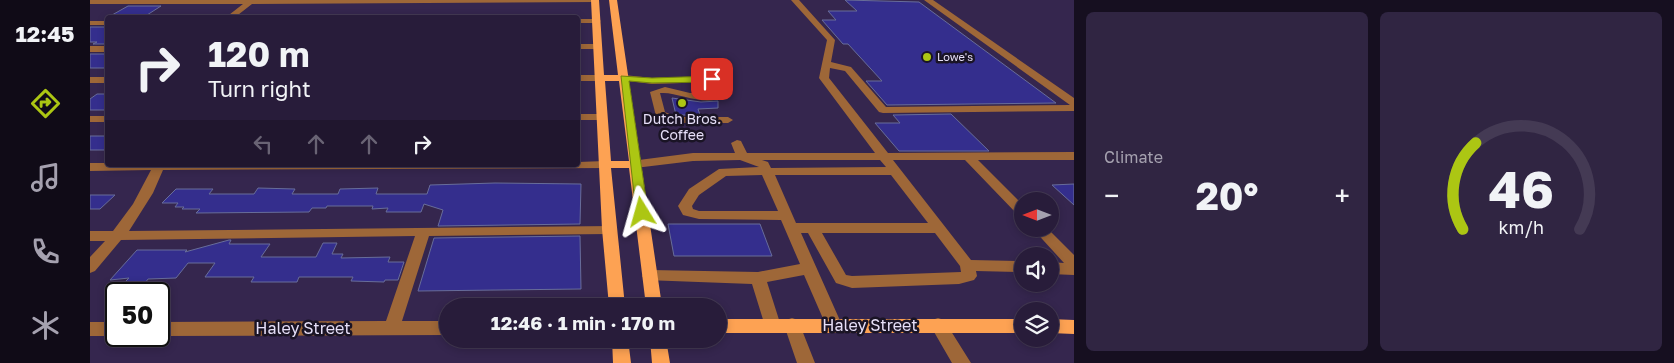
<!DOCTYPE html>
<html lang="en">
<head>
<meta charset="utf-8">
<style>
	:root { --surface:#281c3a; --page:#302542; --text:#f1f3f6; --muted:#a5a1af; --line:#443a54; --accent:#acc613 }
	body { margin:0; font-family:"Golos Text",sans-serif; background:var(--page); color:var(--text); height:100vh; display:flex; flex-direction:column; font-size:19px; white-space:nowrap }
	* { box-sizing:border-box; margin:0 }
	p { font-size:16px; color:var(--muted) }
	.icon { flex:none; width:28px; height:28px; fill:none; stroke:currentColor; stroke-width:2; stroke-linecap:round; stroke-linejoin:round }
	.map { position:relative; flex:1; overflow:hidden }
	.drawer { display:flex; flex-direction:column; gap:12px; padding:12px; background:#160f20; width:600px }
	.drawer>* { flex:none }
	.guide { position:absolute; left:15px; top:15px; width:475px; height:152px; border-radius:5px; box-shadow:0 2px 8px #0003,0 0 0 1px var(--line); background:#281c3a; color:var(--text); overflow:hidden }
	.needle { width:32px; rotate:270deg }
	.fabs { position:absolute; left:924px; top:192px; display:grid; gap:10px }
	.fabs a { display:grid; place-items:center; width:45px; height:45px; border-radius:50%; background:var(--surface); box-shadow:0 2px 8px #0003,0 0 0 1px var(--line); font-size:25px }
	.speed { position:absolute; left:15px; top:282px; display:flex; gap:10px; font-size:25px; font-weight:700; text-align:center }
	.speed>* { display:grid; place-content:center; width:65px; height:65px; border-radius:50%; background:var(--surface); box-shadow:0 2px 8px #0003,0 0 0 1px var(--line); line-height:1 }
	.speed .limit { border:2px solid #111; border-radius:8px; background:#fff; color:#111 }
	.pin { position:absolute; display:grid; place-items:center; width:42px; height:42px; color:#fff; margin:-21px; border-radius:10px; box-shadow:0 2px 8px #0006 }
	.me { position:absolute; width:55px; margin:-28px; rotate:352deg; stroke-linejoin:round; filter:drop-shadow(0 0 4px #0008) }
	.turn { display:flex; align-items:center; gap:18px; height:105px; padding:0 20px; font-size:22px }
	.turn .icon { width:65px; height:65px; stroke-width:2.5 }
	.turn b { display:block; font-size:35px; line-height:42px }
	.lanes { display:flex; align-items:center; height:48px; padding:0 20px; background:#0003; justify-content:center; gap:25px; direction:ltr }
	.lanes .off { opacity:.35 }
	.big { font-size:38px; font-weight:700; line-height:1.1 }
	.drawer .widget { flex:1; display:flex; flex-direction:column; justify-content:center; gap:8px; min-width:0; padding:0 18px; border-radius:8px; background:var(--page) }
	.drawer .dial { align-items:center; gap:0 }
	.dial svg { height:130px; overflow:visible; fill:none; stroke:var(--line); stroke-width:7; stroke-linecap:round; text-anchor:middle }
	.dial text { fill:var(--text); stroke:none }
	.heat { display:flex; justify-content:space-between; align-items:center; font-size:28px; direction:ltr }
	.drawer .tiles { flex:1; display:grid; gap:12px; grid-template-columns:repeat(2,1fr) }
	.trip { position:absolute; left:349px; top:298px; width:288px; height:50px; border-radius:25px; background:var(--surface); box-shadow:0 2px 8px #0003,0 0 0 1px var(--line); font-weight:700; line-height:50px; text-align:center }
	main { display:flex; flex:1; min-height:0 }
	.tab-bar { display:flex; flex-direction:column; width:90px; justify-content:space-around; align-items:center; background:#100b17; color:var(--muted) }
	.tab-bar .icon { width:35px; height:35px }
	.tab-bar .selected { color:var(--accent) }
	.tab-bar b { font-size:22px; color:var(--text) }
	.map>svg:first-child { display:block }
	.building { fill:#342e8d; stroke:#686d9a }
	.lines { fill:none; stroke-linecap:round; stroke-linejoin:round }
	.minor { fill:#9e6738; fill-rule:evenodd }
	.major { fill:#fda253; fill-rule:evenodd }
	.route { fill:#acc613; stroke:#70810c }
	.poi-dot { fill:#acc613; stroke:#1a1425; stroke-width:2 }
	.labels { text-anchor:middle; stroke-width:5; stroke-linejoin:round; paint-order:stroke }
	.far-poi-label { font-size:11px; fill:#e6dff8; stroke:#1a1425; text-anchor:start }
	.poi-label { font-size:14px; fill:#e6dff8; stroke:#1a1425 }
	.near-street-label { font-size:16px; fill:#e6dff8; stroke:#1a1425 }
</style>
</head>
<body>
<main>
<nav class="tab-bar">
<b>12:45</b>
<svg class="icon selected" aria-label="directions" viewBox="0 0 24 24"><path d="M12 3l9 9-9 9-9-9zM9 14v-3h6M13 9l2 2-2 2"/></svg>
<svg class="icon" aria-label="music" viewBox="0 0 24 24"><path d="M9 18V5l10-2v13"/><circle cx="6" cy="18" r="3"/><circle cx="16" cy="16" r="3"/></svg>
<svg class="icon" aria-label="phone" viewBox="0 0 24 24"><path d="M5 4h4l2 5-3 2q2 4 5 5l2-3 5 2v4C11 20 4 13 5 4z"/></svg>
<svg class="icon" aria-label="climate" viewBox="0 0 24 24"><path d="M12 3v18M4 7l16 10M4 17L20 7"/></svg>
</nav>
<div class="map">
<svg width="984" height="363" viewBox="0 0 984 363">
	<rect width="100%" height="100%" fill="#35264e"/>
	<!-- building -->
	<path class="building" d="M755,0L829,2L966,103L797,105L776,81H792L758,44H753L732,20H746L738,11H767Z
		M38,6H71L57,15H22Z
		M0,27H18V44H3L7,42H0Z
		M0,54H18V68H0Z
		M7,94H18V110H0V99Z
		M582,98L611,102L628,101V108L608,109L610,115H586Z
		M861,114L899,151H809L785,123H810L803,115Z
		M0,136H18V150H0Z
		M405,183L491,184L490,224L348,226L353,210L334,204L331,212H296L298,208L282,209L283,206H237L236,208H222L219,212L106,213L110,209H92L94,207H85L88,203H72L86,189H123L119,194H164L168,188L205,189L202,194H248L250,189L288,188L286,194H337L340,185Z
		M984,184V205L962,185Z
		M0,195H25L10,209H0Z
		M578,224H670L682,256H584Z
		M490,236L491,289L328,291L344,238Z
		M139,240H141L139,244H180L171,257H226L233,243H247L242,254H253L251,258L300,257L298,262H314L308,280H295L294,282L261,281L263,277H209L207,282H161L164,277H115L125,263H98L86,278L58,279L55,283H34L39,278L20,280L47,250H97L95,252Z"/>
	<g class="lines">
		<!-- minor -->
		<path class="minor" d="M0,0H509L505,2L162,4L144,18H135L153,4H0Z
			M701,0H709L745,40L741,62L761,67L796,107L980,105L834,0H843L984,98V111L793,113L789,112L755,71L740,68L739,78L798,153L984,152V160H888L932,204V215L927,214L875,160H803L881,260L932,261V272L886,271L887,276L884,280L869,284L762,288L746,283L718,233H711L752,325L750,330L744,332L738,330L714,275L677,282L691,326L689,331L683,333L677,331L675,326L662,284L555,280L552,276L555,272L560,270L668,272L710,264L691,220L609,219L593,215L588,206L599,189L629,169L669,167L650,160L603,161L545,168L539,164L541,161L603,153H645L641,143L647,140L651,141L657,153H785L729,78L737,40ZM672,160H790L796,167L681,168L678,162ZM672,175L688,211H609L603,209L602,206L609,195L636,176ZM685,175H801L838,223H706ZM732,233H845L870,266L871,272L762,276L756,275Z
			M488,19H507L511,21L507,23H488Z
			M0,21H18V25H0Z
			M508,44L512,47L511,49H488V44Z
			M0,46H18V52H0Z
			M488,75H510L515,78L510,81H488Z
			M534,75L562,78L622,76L627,79L622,82L562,84L531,80L529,78Z
			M0,77H18V83H0Z
			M575,87L600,93H628L633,96C618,108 588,92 572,93H570L575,112L586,117H638L643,120L638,123H585L566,116L560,92Z
			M488,114H512L517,117L512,120H488Z
			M0,116H18V122H0Z
			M515,161L519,162L521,165L519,168L73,170L63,193L39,231L524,226L526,229L524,232L519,234L339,236L312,321H358V335L69,336V322L296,321L325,236L31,240L5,271L0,273V257L15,241H0V231H23L43,204L61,170L0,171V163H18V165H488V162Z
			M943,229H958L984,255V275L960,274V262L974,263Z
			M702,318L708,320L725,363H707L694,325L696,320Z
			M848,318L854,320L881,363H862L840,325L842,320Z
			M0,322H26V336H0Z"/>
		<!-- major -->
		<path class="major" d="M501,0H509L514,75H528L519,0H527L572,306H556L539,168H521L535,306H519L512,229ZM515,81H529L539,161H521Z
			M628,319H932V333H628Z
			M960,319L984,320V334L960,333Z
			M522,339H538L541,363H523Z
			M560,339H576L580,363H562Z"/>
	</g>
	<!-- route -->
	<path class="route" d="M531,76L562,78L622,76L626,79L622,82L562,83L539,81L558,212L552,216L546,212Z"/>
	<!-- markers -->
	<g class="poi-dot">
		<circle cx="837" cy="57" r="5"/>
		<circle cx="592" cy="103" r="5"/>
	</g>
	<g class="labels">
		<!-- far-poi labels -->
		<g class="far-poi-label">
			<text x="847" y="61">Lowe's</text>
		</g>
		<!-- poi labels -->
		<g class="poi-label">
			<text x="592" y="124">Dutch Bros.<tspan x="592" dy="16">Coffee</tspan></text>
		</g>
		<!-- near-street labels -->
		<g class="near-street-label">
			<text x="780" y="331">Haley Street</text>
			<text x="213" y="334">Haley Street</text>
		</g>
	</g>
</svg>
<div class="fabs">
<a><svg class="needle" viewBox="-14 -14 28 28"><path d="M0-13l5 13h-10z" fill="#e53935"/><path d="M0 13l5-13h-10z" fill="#a5a1af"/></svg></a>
<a><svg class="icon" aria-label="sound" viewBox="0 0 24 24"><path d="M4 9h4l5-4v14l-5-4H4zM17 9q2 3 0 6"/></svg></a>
<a><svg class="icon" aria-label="layers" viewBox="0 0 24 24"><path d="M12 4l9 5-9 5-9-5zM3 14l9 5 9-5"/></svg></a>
</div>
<div class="speed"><div class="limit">50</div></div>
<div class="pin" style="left:622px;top:79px;background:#d93025"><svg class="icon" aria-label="arrive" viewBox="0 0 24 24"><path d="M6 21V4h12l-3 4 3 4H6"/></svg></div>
<svg class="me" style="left:552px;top:212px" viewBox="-20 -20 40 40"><path d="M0-17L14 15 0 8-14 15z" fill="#acc613" stroke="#fff" stroke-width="4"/></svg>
<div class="trip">12:46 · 1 min · 170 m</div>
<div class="guide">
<div class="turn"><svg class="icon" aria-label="right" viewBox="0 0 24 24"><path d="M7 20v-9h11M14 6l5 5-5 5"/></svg><div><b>120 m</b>Turn right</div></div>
<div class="lanes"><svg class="icon off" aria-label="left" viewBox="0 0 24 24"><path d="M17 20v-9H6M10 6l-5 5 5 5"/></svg><svg class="icon off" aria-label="ahead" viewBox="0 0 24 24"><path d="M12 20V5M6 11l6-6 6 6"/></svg><svg class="icon off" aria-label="ahead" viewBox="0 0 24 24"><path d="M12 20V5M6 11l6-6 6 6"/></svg><svg class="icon" aria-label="right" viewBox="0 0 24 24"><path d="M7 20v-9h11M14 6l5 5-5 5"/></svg></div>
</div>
</div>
<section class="drawer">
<div class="tiles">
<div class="widget"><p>Climate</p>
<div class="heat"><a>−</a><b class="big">20°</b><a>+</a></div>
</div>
<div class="widget dial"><svg viewBox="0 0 100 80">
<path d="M14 69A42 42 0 1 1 86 69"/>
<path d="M14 69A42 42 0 0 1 22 16" stroke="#acc613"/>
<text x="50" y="56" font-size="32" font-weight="700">46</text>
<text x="50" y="72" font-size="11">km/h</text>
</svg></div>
</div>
</section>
</main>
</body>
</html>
